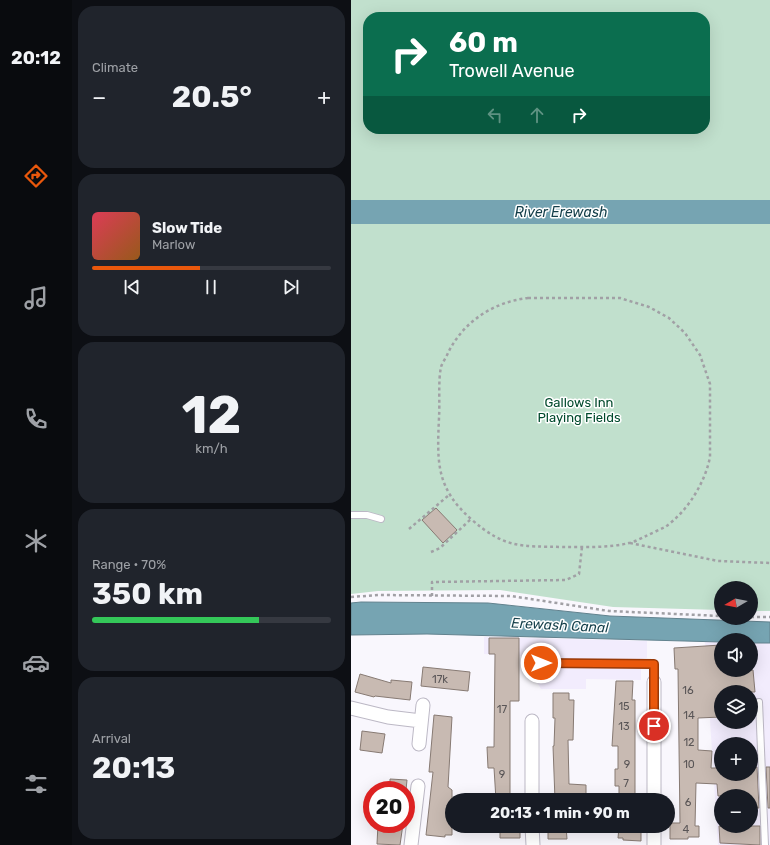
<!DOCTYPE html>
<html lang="en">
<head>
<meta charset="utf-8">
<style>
	:root { --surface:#171b24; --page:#20242c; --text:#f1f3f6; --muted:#9ea1a6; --line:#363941; --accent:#ea580c }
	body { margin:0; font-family:Rubik,sans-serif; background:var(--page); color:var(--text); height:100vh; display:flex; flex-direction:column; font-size:15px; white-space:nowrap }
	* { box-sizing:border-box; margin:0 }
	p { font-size:13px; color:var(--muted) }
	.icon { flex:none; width:22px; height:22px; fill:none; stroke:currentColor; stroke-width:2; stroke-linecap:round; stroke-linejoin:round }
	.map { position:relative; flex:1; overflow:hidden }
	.side { display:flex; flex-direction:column; gap:6px; padding:6px; background:#0d0f14; width:279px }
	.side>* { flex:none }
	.hud { position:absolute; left:12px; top:12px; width:347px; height:122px; border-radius:16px; box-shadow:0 4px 16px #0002; background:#0b6e4f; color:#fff; overflow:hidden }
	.needle { width:26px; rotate:260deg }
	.tools { position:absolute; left:363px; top:581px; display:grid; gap:8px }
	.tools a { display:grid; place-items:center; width:44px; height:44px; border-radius:50%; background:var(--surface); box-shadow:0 4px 16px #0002; font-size:20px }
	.speed { position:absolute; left:12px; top:781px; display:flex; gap:8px; font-size:20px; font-weight:700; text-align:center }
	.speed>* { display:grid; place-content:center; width:52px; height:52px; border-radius:50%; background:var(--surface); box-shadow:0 4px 16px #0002; line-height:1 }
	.speed .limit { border:6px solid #d22; background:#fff; color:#111 }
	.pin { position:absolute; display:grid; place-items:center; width:34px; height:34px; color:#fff; margin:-17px; border:2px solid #fff; border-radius:50%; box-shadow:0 1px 4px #0007 }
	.me { position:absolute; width:44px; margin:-22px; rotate:90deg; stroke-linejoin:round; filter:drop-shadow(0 0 3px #0008) }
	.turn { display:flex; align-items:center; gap:14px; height:84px; padding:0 20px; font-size:18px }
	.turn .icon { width:52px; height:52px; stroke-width:2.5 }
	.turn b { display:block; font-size:28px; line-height:34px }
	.lanes { display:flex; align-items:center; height:38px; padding:0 20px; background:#0003; justify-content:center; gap:20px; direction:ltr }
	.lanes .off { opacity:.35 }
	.big { font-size:30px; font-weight:700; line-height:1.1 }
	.side .widget { flex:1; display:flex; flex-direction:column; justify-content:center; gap:6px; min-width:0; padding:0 14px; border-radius:16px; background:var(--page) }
	.side .dial { align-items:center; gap:0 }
	.dial b { font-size:52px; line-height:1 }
	.song { display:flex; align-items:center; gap:12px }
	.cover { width:48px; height:48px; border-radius:6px; background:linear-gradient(135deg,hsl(350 70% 55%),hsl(30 70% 35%)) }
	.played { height:4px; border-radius:2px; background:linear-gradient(90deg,var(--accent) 45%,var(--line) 45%) }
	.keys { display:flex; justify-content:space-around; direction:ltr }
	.heat { display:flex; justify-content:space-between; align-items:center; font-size:22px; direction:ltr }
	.charge { height:6px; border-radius:3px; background:linear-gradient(90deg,#34c759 70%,var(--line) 0) }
	.trip { position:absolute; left:94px; top:793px; width:230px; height:40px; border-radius:20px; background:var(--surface); box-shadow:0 4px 16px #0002; font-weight:700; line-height:40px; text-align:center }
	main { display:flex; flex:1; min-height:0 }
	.dock { display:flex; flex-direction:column; width:72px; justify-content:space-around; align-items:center; background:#090b0e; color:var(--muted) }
	.dock .icon { width:28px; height:28px }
	.dock .current { color:var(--accent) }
	.dock b { font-size:18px; color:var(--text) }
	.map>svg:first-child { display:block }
	.built { fill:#f2ecfd; fill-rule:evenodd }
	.green { fill:#c1e0cd; fill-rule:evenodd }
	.water { fill:#76a4b2; stroke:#62828e }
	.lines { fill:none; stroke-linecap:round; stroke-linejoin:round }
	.river { stroke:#76a4b2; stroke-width:24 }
	.building { fill:#c8bab2; stroke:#877a73 }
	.service-casing { stroke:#bcb8c5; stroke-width:8 }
	.minor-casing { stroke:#bcb8c5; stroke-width:15 }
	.path { stroke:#a1a0a5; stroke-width:2.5; stroke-dasharray:3 3; stroke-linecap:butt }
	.service { stroke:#fff; stroke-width:6 }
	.minor { stroke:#fff; stroke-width:13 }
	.route-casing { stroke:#983908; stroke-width:10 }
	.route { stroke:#ea580c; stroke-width:7 }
	.labels { text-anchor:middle; stroke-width:3; stroke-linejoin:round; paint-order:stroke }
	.number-label { font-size:11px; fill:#5a5657 }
	.park-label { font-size:13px; fill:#00492c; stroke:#fff }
	.water-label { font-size:14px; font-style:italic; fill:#133e49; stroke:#fff }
</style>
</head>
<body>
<main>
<nav class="dock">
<b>20:12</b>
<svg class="icon current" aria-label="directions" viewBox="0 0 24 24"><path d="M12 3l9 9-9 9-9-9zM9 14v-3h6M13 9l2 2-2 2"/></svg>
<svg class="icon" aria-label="music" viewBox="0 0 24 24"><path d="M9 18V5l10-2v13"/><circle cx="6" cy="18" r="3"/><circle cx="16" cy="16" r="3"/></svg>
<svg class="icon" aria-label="phone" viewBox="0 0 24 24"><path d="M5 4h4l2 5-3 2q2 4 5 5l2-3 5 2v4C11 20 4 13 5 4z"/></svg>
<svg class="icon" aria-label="climate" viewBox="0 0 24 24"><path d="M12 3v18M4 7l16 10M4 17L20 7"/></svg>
<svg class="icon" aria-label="car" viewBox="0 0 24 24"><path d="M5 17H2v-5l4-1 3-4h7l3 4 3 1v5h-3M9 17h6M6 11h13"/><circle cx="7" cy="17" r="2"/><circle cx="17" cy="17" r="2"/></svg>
<svg class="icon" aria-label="filters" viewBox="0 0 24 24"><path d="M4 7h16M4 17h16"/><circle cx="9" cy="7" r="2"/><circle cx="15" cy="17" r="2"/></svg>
</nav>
<section class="side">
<div class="widget"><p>Climate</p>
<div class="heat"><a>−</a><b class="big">20.5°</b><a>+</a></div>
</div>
<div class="widget">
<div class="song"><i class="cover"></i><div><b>Slow Tide</b><p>Marlow</p></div></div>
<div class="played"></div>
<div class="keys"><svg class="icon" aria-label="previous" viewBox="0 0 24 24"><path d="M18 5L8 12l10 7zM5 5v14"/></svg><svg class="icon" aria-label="pause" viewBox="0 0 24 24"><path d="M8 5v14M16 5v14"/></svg><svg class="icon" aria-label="next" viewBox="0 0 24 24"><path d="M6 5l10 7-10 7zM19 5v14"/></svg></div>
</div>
<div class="widget dial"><b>12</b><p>km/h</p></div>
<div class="widget"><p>Range · 70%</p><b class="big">350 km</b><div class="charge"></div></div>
<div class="widget"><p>Arrival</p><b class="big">20:13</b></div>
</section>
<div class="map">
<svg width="419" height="845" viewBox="0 0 419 845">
	<rect width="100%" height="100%" fill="#f9f7fd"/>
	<!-- built -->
	<path class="built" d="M133,637L296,641V658L290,659V680L235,679V689H190L170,656L133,654Z
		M354,642H370V670H400V643H419V845H367ZM370,692H400V722H370ZM370,744H400V774H370ZM370,796H400V826H370Z"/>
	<!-- green -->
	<path class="green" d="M0,0H419V202H275L218,206L0,204ZM17,17H354V129H17Z
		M419,218V611H400V588H370V610L262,607L149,590L27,591L0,594V220Z"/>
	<!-- water -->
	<path class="water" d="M10,602L137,603L259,616L419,622V643H400V640H370V642L76,634L0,635V603Z"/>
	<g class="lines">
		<!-- river -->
		<path class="river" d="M0,212H419"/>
	</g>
	<!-- building -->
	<path class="building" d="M85,508L106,530L92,543L71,520Z
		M138,638H168V701H159V800H145L143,768H137L136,747H143L144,654H138Z
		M370,645V670H402L404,692H370V717L347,718V750L361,751L360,768H370V774H400V767H406L408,808H400V796H367L366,784L345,783L344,826H348V837H337V839H319V823H329L327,669H324L323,648Z
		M72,667L119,672L117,691L70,686Z
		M9,674L40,683V680L61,682L59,700L24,696L23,697L4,692Z
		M265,681H282L281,700H284V800H268V786H264V769H267V746H261Z
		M202,693H218V700H223L222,740H217L218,784L235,785V796H219V800H204L202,746H203L204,718H202Z
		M83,715L101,717L97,787L101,790V835H94V837L75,835L82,772H78Z
		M11,731L34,734L31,753L9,750Z
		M415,767H419V808H417Z
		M39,779L56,780L55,790H39Z
		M27,824H52L49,845L26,844Z
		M149,826H169V838H149Z
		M197,826H215L216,839H197Z
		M273,826H290V841L272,840V838H267L268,827Z
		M368,826H409V845L369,843Z"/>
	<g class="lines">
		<defs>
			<path id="service" d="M0,515H16L30,519
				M190,663L303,664V682
				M408,702L414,845"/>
			<path id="minor" d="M303,682V800
				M0,708L37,717L70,721
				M181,721V800
				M68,744L72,705
				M181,826L182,845
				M303,826V845
				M60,845L67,786"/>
		</defs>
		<!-- service casing -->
		<use href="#service" class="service-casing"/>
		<!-- minor casing -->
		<use href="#minor" class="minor-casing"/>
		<!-- path -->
		<path class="path" d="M177,298H269L298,307L318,318L334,333L349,355L359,384V457C354,483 336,512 314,527C308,530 301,533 295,536C290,538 284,542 278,543C258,548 233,547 212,547C170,546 154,549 120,519C85,488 86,462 88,418C89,403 87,381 90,367C91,363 95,358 97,353C112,322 142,302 177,298Z
			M58,529L98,495
			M279,543L367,561L419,563
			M80,552L89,548L120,519
			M81,596V582L215,580L228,574L231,547
			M0,597L28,595L160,596L258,611L370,616
			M400,617H419"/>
		<!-- service -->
		<use href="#service" class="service"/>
		<!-- minor -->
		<use href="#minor" class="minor"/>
	</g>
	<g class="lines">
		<defs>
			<path id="route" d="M190,663L303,664V726"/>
		</defs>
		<!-- route casing -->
		<use href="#route" class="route-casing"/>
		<!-- route -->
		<use href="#route" class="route"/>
	</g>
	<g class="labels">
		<!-- number labels -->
		<g class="number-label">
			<text x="89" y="683">17k</text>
			<text x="337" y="694">16</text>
			<text x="273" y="710">15</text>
			<text x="151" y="713">17</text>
			<text x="338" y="719">14</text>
			<text x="273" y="730">13</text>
			<text x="338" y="746">12</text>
			<text x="276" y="768">9</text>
			<text x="338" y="768">10</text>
			<text x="151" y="778">9</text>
			<text x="275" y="787">7</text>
			<text x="337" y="806">6</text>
			<text x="335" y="833">4</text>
		</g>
		<!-- park labels -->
		<g class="park-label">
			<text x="228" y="407">Gallows Inn<tspan x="228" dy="15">Playing Fields</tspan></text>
		</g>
		<!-- water labels -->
		<g class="water-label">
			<text x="210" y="217">River Erewash</text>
			<text transform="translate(209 625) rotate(3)" y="5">Erewash Canal</text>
		</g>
	</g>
</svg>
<div class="tools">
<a><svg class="needle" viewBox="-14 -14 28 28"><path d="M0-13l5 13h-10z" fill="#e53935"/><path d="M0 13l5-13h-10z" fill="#9ea1a6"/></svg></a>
<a><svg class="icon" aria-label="sound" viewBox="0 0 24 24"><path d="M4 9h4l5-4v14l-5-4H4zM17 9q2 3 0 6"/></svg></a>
<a><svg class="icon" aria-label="layers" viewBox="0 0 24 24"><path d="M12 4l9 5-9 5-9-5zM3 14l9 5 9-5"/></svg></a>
<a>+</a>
<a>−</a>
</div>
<div class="speed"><div class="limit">20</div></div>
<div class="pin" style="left:303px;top:726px;background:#d93025"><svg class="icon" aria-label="arrive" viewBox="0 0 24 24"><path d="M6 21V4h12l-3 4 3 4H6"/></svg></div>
<svg class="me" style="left:190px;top:663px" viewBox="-20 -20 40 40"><circle r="17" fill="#ea580c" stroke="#fff" stroke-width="3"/><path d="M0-11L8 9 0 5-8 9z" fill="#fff"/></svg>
<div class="trip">20:13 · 1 min · 90 m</div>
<div class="hud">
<div class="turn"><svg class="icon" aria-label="right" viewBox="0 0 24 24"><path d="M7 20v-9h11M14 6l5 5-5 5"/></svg><div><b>60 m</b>Trowell Avenue</div></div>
<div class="lanes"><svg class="icon off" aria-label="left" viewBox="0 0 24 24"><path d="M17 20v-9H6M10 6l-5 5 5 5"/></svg><svg class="icon off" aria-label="ahead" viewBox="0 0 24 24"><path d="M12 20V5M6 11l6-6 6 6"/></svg><svg class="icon" aria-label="right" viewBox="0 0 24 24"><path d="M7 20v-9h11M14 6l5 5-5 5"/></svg></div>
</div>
</div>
</main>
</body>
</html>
